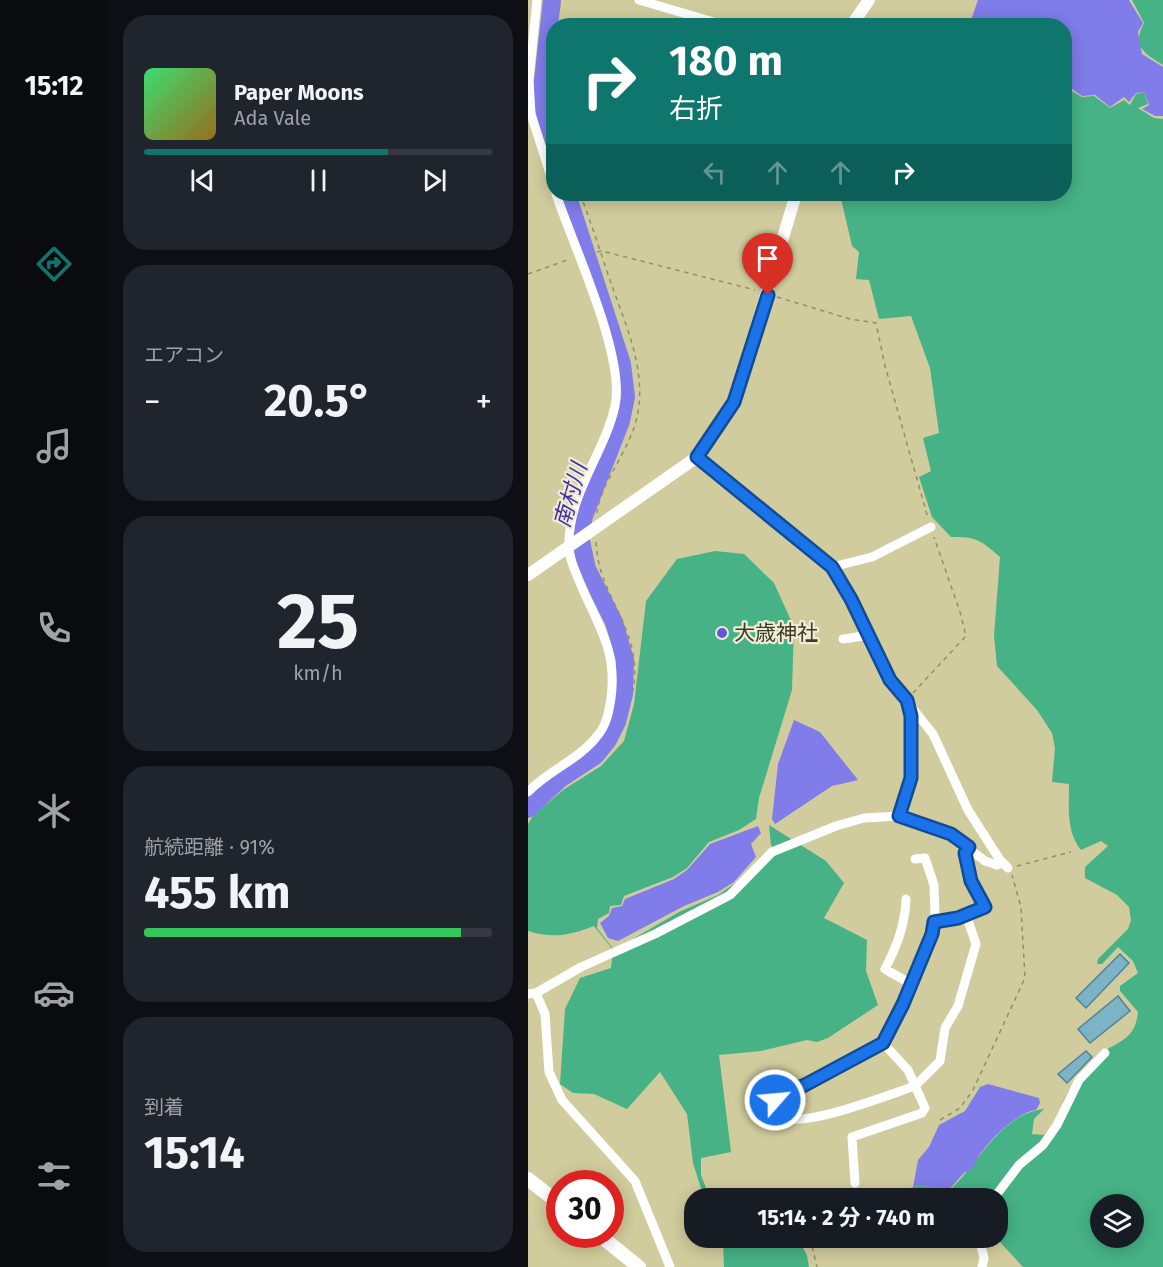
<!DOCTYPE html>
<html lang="ja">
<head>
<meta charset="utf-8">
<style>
	:root { --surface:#171b24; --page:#20242c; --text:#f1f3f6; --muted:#9ea1a6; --line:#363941; --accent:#0f766e }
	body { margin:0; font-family:"Fira Sans","Noto Sans JP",sans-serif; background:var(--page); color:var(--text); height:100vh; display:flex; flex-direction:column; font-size:22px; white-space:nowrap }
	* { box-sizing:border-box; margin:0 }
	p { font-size:20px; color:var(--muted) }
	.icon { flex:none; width:33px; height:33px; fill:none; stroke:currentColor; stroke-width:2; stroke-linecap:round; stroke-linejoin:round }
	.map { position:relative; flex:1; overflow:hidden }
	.drawer { display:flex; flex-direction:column; gap:15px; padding:15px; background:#0d0f14; width:420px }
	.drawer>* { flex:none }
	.hud { position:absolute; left:18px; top:18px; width:526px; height:183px; border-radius:24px; box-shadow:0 3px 15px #0003; background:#0f766e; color:#fff; overflow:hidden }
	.fabs { position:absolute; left:562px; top:1194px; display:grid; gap:12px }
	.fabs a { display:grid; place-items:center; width:54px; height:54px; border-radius:50%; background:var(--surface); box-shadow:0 3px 15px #0003; font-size:30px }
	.speed { position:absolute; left:18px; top:1170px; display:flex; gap:12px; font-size:30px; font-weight:700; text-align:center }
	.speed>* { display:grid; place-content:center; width:78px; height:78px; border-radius:50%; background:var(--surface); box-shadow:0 3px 15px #0003; line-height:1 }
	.speed .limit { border:9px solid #d22; background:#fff; color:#111 }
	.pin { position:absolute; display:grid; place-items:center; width:51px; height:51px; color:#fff; margin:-62px -26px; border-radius:50% 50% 50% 0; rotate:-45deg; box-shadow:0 0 6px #0007 }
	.pin .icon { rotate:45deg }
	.me { position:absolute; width:66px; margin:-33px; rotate:63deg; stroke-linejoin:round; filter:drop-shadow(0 0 4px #0008) }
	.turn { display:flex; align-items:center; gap:21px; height:126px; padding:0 24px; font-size:27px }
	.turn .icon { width:78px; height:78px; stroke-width:2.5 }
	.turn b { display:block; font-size:42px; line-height:51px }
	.lanes { display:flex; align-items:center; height:57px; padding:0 24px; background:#0003; justify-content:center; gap:30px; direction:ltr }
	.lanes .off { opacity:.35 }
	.big { font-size:45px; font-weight:700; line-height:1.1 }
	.drawer .widget { flex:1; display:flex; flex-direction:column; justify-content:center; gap:9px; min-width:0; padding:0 21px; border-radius:24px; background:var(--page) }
	.drawer .dial { align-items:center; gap:0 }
	.dial b { font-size:78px; line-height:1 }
	.song { display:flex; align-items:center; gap:18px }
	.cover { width:72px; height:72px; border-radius:9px; background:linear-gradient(135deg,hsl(140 70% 55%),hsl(40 70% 35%)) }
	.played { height:6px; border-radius:3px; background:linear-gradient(90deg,var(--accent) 70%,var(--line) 70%) }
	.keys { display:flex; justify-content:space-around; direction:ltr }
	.heat { display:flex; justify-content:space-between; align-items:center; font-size:33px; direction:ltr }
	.charge { height:9px; border-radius:4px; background:linear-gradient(90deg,#34c759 91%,var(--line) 0) }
	.trip { position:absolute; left:156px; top:1188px; width:324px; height:60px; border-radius:24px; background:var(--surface); box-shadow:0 3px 15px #0003; font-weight:700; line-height:60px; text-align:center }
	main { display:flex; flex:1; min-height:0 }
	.tab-bar { display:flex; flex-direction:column; width:108px; justify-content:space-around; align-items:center; background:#090b0e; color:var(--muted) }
	.tab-bar .icon { width:42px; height:42px }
	.tab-bar .current { color:var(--accent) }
	.tab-bar b { font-size:27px; color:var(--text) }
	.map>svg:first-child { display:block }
	.green { fill:#46b285; fill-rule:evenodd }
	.water { fill:#807ce9 }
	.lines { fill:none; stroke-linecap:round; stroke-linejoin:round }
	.river { stroke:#807ce9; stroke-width:18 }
	.building { fill:#7db3c6; stroke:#4f8497; stroke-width:1.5 }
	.path { stroke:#928e6b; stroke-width:1.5; stroke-dasharray:4.5 4.5; stroke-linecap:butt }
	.minor { stroke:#fff; stroke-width:9 }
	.tertiary { stroke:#fff; stroke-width:12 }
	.secondary { stroke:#fff; stroke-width:14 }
	.route-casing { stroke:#114b97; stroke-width:15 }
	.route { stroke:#1a73e8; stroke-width:10 }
	.poi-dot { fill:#6258d1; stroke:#eeecd4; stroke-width:2 }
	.labels { text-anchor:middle; stroke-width:4.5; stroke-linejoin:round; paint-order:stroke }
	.poi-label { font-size:21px; fill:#3d3b28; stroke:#eeecd4; text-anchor:start }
	.water-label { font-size:22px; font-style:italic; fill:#442dac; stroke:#eeecd4 }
</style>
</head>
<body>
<main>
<nav class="tab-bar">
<b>15:12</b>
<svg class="icon current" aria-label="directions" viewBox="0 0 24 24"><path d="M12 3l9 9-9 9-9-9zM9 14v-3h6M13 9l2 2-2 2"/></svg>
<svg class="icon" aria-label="music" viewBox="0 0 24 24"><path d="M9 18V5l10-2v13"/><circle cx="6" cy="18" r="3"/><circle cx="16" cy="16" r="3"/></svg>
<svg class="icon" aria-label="phone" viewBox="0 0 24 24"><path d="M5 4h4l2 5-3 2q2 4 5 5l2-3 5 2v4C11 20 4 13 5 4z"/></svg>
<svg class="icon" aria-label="climate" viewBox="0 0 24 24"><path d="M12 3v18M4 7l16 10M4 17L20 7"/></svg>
<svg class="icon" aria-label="car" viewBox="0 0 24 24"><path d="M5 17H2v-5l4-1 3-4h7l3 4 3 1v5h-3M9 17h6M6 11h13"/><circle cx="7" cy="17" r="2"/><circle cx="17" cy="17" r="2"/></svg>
<svg class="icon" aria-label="filters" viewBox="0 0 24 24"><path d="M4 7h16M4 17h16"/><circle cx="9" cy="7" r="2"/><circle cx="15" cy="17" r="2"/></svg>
</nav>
<section class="drawer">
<div class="widget">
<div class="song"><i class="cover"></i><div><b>Paper Moons</b><p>Ada Vale</p></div></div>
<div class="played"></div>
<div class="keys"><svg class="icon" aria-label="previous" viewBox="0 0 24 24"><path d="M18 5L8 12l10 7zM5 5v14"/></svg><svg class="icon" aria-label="pause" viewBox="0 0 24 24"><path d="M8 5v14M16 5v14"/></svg><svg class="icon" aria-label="next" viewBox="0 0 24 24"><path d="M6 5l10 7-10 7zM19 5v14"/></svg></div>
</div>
<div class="widget"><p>エアコン</p>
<div class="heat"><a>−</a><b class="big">20.5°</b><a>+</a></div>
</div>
<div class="widget dial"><b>25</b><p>km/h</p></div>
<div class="widget"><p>航続距離 · 91%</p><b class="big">455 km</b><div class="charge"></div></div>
<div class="widget"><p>到着</p><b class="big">15:14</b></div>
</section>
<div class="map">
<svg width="635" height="1267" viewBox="0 0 635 1267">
	<rect width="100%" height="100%" fill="#d1cc9d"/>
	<!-- green -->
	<path class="green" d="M604,0H635V65C617,54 603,46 616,23Z
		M537,87L554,97L566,96L582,108L596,100L602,105L608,94L616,92L620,104L610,108L626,118L635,119V1267H495L472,1242L446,1238H470V1198H375L376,1190L392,1185L419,1192C452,1165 469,1115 516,1109L506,1119L504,1134L516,1135C529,1123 532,1105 541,1090C546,1080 556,1069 564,1061C583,1041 607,1045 610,1012L592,991V986L610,973L605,961L590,947L574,964H569L570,959L600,929L603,920L601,907L589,895L557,878V867L580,846L573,841L553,850C538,832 541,806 541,784L524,782L527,748L524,733L509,710L469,666L466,636L472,557C454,541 448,536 423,537L404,517L391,477L403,471L395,438L411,433L402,368L383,316L351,319L341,280L328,279L331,252L324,246L312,194H537ZM573,1204H606V1238H573Z
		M187,551L216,554L246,583L266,627L264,690L231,798L228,819L211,830L181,842L159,868L145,877L96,896L93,905L82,906L81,913L70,919L69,928L86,950L151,912L190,895L249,854L243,845L241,825L298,861L316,883L296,918L339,940L338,971L350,1005L300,1038L289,1042L279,1040L233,1051L191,1055L203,1152L173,1158V1175L182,1198H176L165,1163L159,1114L132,1072L99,1109L66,1094L45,1093L32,1084L37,1009L52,978L83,968L85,950L66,926C43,935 25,939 0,931V824L5,816L35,790L73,766L96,741L106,704L118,601L149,559Z
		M192,1238H269L279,1255L281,1267H196L195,1241Z"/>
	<!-- water -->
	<path class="water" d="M450,0H601L615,23L610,32L614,54L635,67V116H627L614,109L621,105L616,92L608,93L601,102L596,97L582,107L567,95L554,96L537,84V26L460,25L453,20H443Z
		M266,720L292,732L330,780L304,786L247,824L244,819L250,764Z
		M230,826L233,833L223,844L228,857L206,882L190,892L156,906L90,941L80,938L72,923L81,916L84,908L94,906L97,899L146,879L159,870L182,844Z
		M460,1084L511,1098L512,1103L508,1110C486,1113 452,1148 445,1168L436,1173L419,1192L392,1185L385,1187L390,1160L401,1147L411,1125L437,1111L452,1087Z"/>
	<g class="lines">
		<!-- river -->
		<path class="river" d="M24,0L13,98L26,148
			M0,809L32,779L67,756L80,740L89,722L96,694L97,660L86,622L59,569L52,536L56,516L93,421L98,397L94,364L39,194"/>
	</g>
	<!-- building -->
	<path class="building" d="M592,954L601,963L558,1008L548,998Z
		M590,996L602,1011L562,1043L550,1029Z
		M558,1051L564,1057L539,1083L530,1074Z"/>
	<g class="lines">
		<!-- path -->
		<path class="path" d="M27,26L33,0
			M26,37L23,58L26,93
			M52,194C63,222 72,251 82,280C96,321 118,367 110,412C104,449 72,482 69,513
			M60,254L74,251L227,290
			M0,274L42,259
			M249,297L322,319L348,323L357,366L400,518
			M68,542C70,599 116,628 105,691
			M385,693L438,636L432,612L406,537
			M489,866L543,852
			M412,1120L432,1108L445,1090L497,978L493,907L484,875
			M204,1198L227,1194L248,1198
			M282,1238L289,1267"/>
		<!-- minor -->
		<path class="minor" d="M9,0L1,80L3,114L26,186
			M111,0L199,26
			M169,457L304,567L342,635L362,680L405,734L440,810L472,860L480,868
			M304,567L344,557L403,527
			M315,639L342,635
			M0,792C21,770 51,760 70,735C79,724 81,711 83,698C90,648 67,621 50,578C46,568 41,558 41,548C39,495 76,455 87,406C98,357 45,245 28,194
			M371,816L383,778V715L381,706
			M387,859L397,858L406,885L407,915L404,934L375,1004L355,1043L275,1086L249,1093L247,1099L251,1117C275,1129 360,1095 387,1086L412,1061L417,1028L430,1006L448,944L438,915
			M378,899C377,925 369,946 357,969L383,984
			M406,922L430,918L457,907L443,881L437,853L441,847
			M8,993L17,1014L21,1072L34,1100L107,1181L142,1267
			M0,994L8,993L53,967L127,934L202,895L244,852L308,826L336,818L371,816L422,834L457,861L469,865L474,863
			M327,1183L324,1137L394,1113L397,1108L380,1070L355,1043
			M466,1198L491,1165L515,1145L529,1125L551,1080L577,1053
			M451,1238L456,1258L454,1267"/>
		<!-- tertiary -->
		<path class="tertiary" d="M323,26L341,0
			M0,575L169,457L206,402L268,194"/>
		<!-- secondary -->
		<path class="secondary" d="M0,1179L32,1204
			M70,1234L111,1267"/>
	</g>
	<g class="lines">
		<defs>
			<path id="route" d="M240,295L206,402L169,457L304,567L323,599L362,680L379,700L383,716V778L371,816L423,834L441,847L437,853L443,881L457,907L430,918L406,922L404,934L375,1004L355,1043L275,1086L249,1093L247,1100"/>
		</defs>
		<!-- route casing -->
		<use href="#route" class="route-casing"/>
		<!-- route -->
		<use href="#route" class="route"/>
	</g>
	<!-- markers -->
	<circle class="poi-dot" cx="194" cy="633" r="6"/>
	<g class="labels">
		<!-- poi labels -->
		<g class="poi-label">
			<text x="206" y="640">大歳神社</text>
		</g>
		<!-- water labels -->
		<g class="water-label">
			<text transform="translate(42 495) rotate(-74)" y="8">南村川</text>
		</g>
	</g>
</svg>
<div class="fabs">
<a><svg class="icon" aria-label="layers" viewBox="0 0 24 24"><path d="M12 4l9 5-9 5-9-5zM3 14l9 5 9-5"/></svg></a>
</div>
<div class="speed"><div class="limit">30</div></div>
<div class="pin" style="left:240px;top:295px;background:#d93025"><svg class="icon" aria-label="arrive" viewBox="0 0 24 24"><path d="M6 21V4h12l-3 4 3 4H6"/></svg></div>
<svg class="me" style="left:247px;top:1100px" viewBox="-20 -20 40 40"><circle r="17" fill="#1a73e8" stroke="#fff" stroke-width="3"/><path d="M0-11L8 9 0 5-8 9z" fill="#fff"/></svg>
<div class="trip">15:14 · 2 分 · 740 m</div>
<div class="hud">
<div class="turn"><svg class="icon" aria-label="right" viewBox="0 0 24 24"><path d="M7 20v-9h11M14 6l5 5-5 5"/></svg><div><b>180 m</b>右折</div></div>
<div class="lanes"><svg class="icon off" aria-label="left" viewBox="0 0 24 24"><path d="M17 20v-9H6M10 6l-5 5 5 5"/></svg><svg class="icon off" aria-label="ahead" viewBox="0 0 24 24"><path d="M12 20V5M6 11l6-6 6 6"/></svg><svg class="icon off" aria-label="ahead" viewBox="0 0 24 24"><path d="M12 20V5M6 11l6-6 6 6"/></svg><svg class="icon" aria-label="right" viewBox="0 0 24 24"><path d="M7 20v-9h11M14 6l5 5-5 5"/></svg></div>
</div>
</div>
</main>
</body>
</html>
